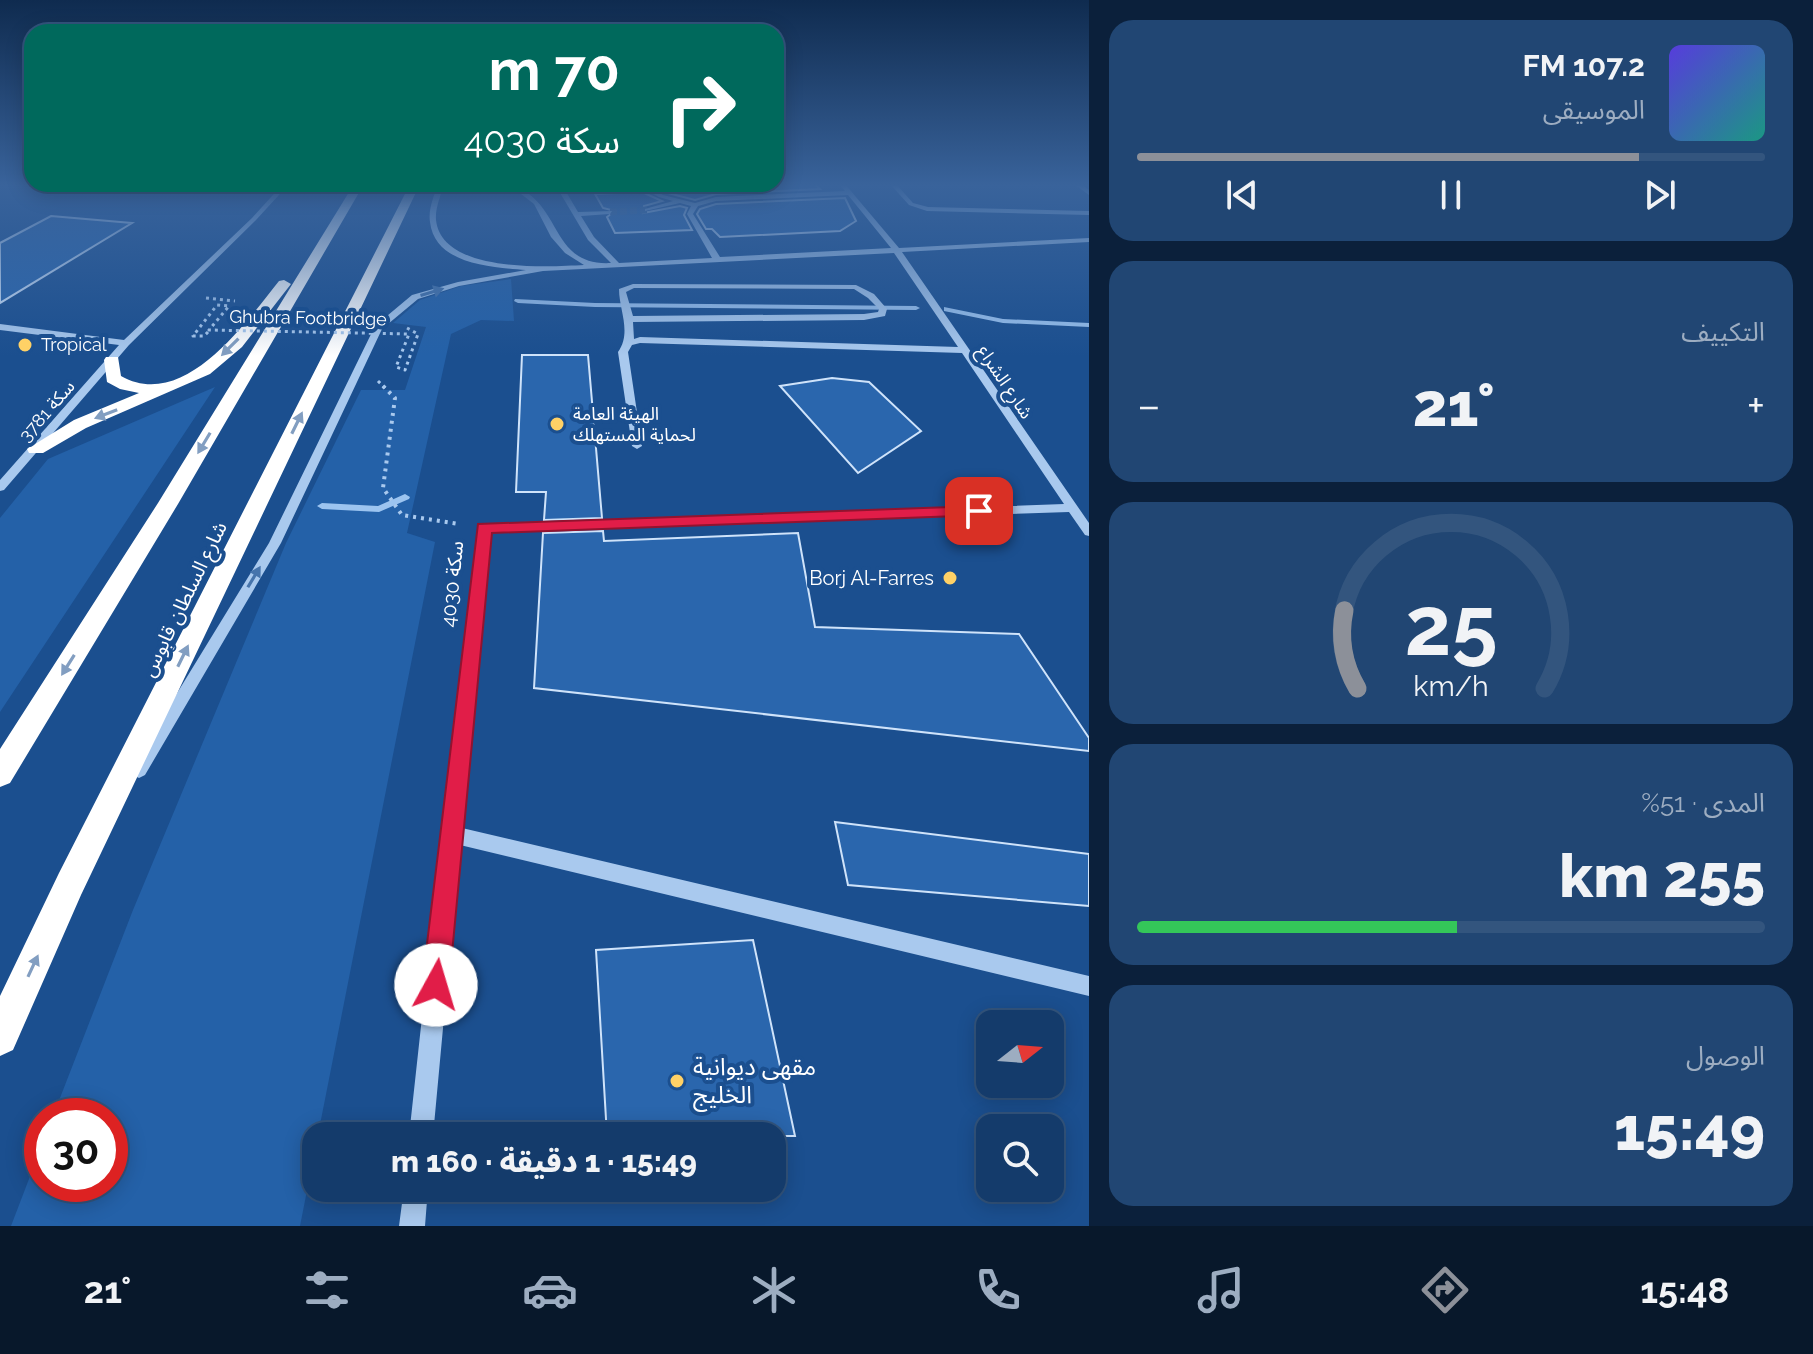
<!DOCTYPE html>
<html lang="ar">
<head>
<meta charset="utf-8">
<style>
	:root { --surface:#143b6b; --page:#214673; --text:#f1f3f6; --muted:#9dadc1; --line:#33557e; --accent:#8c9099 }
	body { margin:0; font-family:Raleway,"Noto Sans Arabic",sans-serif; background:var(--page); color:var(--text); direction:rtl; height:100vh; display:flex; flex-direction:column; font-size:30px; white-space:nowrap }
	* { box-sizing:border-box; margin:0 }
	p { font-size:26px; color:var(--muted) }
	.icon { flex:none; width:44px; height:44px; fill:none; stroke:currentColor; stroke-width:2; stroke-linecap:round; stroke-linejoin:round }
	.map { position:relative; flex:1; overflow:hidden; direction:ltr }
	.sheet { display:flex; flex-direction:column; gap:20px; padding:20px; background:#0b203b; width:724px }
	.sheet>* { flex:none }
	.hud { position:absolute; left:24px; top:24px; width:760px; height:168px; border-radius:24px; box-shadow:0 4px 20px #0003,0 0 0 2px var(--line); direction:rtl; background:#00695c; color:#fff; overflow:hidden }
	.needle { width:52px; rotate:73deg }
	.controls { position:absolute; left:976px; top:1010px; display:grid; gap:16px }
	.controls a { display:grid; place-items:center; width:88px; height:88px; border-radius:16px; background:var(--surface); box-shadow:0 4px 20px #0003,0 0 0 2px var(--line); font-size:40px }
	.speed { position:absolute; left:24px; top:1098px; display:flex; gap:16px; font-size:40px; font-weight:700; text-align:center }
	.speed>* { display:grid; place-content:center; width:104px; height:104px; border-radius:50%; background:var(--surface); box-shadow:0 4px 20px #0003,0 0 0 2px var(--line); line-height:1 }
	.speed .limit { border:12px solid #d22; background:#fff; color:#111 }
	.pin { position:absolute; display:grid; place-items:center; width:68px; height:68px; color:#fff; margin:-34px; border-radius:16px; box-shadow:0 4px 12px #0006 }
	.me { position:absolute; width:88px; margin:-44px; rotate:6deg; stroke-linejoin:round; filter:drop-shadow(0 0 6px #0008) }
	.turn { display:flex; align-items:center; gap:28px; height:168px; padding:0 32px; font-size:36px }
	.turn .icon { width:104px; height:104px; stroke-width:2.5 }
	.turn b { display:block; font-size:56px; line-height:68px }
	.big { font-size:60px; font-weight:800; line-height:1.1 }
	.sheet .tile { flex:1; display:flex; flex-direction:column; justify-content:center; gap:12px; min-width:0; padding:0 28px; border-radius:24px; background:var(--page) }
	.sheet .dial { align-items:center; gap:0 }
	.dial svg { height:208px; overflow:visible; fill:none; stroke:var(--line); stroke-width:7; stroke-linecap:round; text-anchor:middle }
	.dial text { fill:var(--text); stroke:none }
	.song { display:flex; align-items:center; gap:24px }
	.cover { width:96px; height:96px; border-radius:12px; background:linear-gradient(135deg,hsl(250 70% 55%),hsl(170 70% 35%)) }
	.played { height:8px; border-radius:4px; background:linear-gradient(90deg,var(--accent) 80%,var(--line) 80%) }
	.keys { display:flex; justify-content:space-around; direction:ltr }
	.heat { display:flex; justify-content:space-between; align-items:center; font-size:44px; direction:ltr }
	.charge { height:12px; border-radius:6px; background:linear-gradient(90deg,#34c759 51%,var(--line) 0) }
	.trip { position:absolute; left:302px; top:1122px; width:484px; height:80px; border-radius:24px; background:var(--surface); box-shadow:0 4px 20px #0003,0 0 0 2px var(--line); font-weight:800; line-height:80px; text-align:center; direction:rtl }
	.tab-bar { display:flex; height:128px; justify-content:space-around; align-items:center; background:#08182b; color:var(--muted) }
	.tab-bar .icon { width:56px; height:56px }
	.tab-bar .selected { color:var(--accent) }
	.tab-bar b { font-size:36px; color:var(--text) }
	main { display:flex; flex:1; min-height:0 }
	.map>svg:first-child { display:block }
	.green { fill:#2461a8 }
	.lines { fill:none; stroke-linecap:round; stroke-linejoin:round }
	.stream { fill:#9cc4f0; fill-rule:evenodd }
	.building { fill:#2a66ad; stroke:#cfe3fa; stroke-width:2 }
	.minor-tunnel { stroke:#3d69a0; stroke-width:7; stroke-dasharray:7 3; stroke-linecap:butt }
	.path-far1 { stroke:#a9c9ee; stroke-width:3; stroke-dasharray:3 4; stroke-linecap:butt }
	.path { stroke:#a9c9ee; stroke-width:4; stroke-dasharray:3 5; stroke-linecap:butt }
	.minor { fill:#a9c9ee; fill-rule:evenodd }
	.highway { fill:#fff; fill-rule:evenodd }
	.path-bridge { stroke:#a9c9ee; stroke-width:3; stroke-dasharray:3 4; stroke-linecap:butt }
	.oneway { fill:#4674ac }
	.oneway2 { fill:#829ec1 }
	.route { fill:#e11d48; stroke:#92132f; stroke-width:2 }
	.poi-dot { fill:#ffd166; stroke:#1b4f8f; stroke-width:3 }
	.labels { text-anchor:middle; stroke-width:8; stroke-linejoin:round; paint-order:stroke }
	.far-street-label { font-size:18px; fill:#fff; stroke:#1b4f8f }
	.far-poi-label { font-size:18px; fill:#fff; stroke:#1b4f8f; text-anchor:start }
	.poi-label { font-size:20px; fill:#fff; stroke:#1b4f8f; text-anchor:end }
	.street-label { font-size:20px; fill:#fff; stroke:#1b4f8f }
	.near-poi-label { font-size:24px; fill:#fff; stroke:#1b4f8f; text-anchor:start }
</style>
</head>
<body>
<main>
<section class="sheet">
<div class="tile">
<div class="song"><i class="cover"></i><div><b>107.2 FM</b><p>الموسيقى</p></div></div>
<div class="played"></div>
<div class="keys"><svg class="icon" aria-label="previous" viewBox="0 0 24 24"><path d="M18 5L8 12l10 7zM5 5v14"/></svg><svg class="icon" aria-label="pause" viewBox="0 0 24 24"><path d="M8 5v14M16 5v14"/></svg><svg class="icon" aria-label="next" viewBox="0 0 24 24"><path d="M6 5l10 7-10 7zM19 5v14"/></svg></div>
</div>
<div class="tile"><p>التكييف</p>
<div class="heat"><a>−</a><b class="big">21°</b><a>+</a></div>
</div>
<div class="tile dial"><svg viewBox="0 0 100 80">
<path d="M14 69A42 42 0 1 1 86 69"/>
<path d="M14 69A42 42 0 0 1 9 39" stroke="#8c9099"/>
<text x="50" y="56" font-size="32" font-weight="700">25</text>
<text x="50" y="72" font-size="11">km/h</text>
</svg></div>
<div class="tile"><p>المدى · 51%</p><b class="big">255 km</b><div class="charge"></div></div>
<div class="tile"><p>الوصول</p><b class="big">15:49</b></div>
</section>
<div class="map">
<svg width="1089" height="1226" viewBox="0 0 1089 1226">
	<rect width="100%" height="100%" fill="#1b4f8f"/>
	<!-- green -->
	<path class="green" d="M511,279L514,321L481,320L451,334L407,533L435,542L300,1226H11L42,1145V1184H110V1116H53L133,910L286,543L361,390H405L426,327L393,323L420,300L461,286Z
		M215,387L0,712V518L48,459Z"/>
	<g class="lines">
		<!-- stream -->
		<path class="stream" d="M515,299L595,303L916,306L920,308L916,310L595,307L518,303L514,301Z
			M944,307L1003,319L1089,323V327L1003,323L944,311Z
			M405,494L410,497L409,499L379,512L322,509L317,506L322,503L378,506Z"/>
	</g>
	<!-- building -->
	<path class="building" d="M648,184H815L820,189L716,194L695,200L664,192Z
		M642,192L662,201L644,206L643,213L680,206L687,208L684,215L692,230L615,233L607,217L615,211L603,208L595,194Z
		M845,198L856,221L840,231L720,237L712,229H706L697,214L700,209L716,204Z
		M51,216L132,223L0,303V243Z
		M522,355H588L602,518L544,520L546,492H516Z
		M832,378L869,382L921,431L858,473L780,386Z
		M603,531L604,541L798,533L815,627L1019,634L1089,738V751L534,688L543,533Z
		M835,822L1089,854V906L848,885Z
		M753,940L795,1136H607L596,950Z"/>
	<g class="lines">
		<!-- minor-tunnel -->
		<path class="minor-tunnel" d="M610,212L647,210"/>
		<!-- path-far1 -->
		<path class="path-far1" d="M206,298L235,301
			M378,381L385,388"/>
		<!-- path -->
		<path class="path" d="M383,386L395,398L383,488L402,515L459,524"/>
		<!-- minor -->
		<path class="minor" d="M283,184H289L256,220L129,345L4,490L0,491V480L119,345L0,330V324L124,340L252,218Z
			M438,184H444C441,195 435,208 436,220C442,273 545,267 584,265L565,253L551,237L534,204L508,184H515L525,191L606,184L565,190L578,212L612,211L610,214L581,216L594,237L619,263L712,258L687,214L691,206L680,203L645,211V209L673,201L659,197L634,184H642L663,195L695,203L716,197L845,191L839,184H845L899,248L1089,238V242L902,252L1089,523V536L1085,535L1069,512L490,532L462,828L1089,976V996L460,845L433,1136H409L442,834L480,525L1064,504L962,353L640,343L632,345L628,352L642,446L637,449L632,446L618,352C632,332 619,310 619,289L633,284L856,285L874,294L887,309L885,316L864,320L633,322L634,339L640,337L958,347L894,253L543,271L459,286L418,299L382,329L281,543L145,775L139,778L133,775L131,770L133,765L269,543L375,326L412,295L458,282L526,270C492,267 435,265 430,222C428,209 434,196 438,184ZM559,191L588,240L611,263C557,266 561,218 529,194ZM848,195L891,248L720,257L693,214L698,206L716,201ZM634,288L854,289L868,298L879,309L878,312L864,314L633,316L626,292Z
			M890,184H896L913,203L928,207L1089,211V215L927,211L909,205Z
			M1074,184H1081L1089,190V195Z
			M404,1188H428L425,1226H399Z"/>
		<!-- highway -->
		<path class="highway" d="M354,184H364L178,504L10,783L0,787V749L158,503Z
			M410,184H420L81,895L13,1050L0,1056V996L59,873Z
			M284,280L291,284L242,347L210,374L86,428L43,453H29L27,449L74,420L139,393L120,389L107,382L104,360L106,357H118L121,376C184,412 246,322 279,281Z"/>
		<!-- path-bridge -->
		<path class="path-bridge" d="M208,332L204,336H193L217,305L229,306L209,330L409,334L396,367L405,370L418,334L407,328"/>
	</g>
	<!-- one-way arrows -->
	<defs><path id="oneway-solid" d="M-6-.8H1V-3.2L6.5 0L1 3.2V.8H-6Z" transform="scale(2)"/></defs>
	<g class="oneway">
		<use href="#oneway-solid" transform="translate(432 292) rotate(-17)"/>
		<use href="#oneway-solid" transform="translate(254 577) rotate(-59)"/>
	</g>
	<g class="oneway2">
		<use href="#oneway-solid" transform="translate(230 347) rotate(135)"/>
		<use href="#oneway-solid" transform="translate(106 414) rotate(159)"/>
		<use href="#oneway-solid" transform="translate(297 423) rotate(-64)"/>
		<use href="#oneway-solid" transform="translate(204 443) rotate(121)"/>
		<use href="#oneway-solid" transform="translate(183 656) rotate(-64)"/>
		<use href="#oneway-solid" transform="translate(68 665) rotate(122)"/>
		<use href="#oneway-solid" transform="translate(33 966) rotate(-65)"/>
	</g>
	<!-- sky -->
	<linearGradient id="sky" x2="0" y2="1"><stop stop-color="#0f2b4f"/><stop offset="0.52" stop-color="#39639b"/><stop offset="1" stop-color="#39639b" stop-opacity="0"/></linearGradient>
	<rect width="1089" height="356" fill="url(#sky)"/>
	<!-- route -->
	<path class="route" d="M979,506L987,511L985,515L492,533L449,985L445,995L436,998L426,995L422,985L478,524Z"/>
	<!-- markers -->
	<g class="poi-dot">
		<circle cx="25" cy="345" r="8"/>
		<circle cx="557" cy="424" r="8"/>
		<circle cx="950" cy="578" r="8"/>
		<circle cx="677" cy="1081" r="8"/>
	</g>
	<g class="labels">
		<!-- far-street labels -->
		<g class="far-street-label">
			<text transform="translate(308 318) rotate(1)" y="6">Ghubra Footbridge</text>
			<text transform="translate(1005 382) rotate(56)" y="6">شارع الشراع</text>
			<text transform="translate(47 411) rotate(-49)" y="6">سكة 3781</text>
		</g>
		<!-- far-poi labels -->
		<g class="far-poi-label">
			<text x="41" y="351">Tropical</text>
			<text x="573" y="420">الهيئة العامة<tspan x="573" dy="21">لحماية المستهلك</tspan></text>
		</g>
		<!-- poi labels -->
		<g class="poi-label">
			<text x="934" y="585">Borj Al-Farres</text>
		</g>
		<!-- street labels -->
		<g class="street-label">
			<text transform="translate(452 584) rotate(-84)" y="7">سكة 4030</text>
			<text transform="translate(184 599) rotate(-64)" y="7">شارع السلطان قابوس</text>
		</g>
		<!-- near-poi labels -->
		<g class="near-poi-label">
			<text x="693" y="1075">مقهى ديوانية<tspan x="693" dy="28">الخليج</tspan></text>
		</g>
	</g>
</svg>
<div class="controls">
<a><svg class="needle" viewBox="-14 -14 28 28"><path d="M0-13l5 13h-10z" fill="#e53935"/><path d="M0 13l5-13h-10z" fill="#9dadc1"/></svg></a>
<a><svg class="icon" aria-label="search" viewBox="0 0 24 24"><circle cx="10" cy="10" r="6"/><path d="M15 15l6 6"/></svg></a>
</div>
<div class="speed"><div class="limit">30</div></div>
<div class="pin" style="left:979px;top:511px;background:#d93025"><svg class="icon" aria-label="arrive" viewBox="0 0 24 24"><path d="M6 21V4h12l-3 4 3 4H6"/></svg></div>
<svg class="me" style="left:436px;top:985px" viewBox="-20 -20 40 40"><circle r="19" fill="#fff"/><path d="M0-13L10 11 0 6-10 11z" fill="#e11d48"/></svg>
<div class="trip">15:49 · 1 دقيقة · 160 m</div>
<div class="hud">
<div class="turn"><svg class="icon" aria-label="right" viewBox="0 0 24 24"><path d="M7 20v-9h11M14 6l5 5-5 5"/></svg><div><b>70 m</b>سكة 4030</div></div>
</div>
</div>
</main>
<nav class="tab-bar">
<b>15:48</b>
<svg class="icon selected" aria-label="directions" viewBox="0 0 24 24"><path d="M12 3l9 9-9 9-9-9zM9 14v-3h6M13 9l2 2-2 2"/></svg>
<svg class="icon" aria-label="music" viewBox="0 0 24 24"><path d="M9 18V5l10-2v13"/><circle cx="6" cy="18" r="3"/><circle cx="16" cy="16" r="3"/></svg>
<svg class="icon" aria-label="phone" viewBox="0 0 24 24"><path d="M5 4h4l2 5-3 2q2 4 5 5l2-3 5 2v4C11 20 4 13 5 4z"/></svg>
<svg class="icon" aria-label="climate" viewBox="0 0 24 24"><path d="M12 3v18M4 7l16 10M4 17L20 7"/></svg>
<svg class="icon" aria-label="car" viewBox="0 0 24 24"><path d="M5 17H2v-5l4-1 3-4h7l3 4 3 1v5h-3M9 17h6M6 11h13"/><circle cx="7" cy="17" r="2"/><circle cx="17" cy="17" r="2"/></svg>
<svg class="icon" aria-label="filters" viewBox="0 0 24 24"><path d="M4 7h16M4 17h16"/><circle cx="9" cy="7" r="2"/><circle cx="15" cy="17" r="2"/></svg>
<b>21°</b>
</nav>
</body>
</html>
